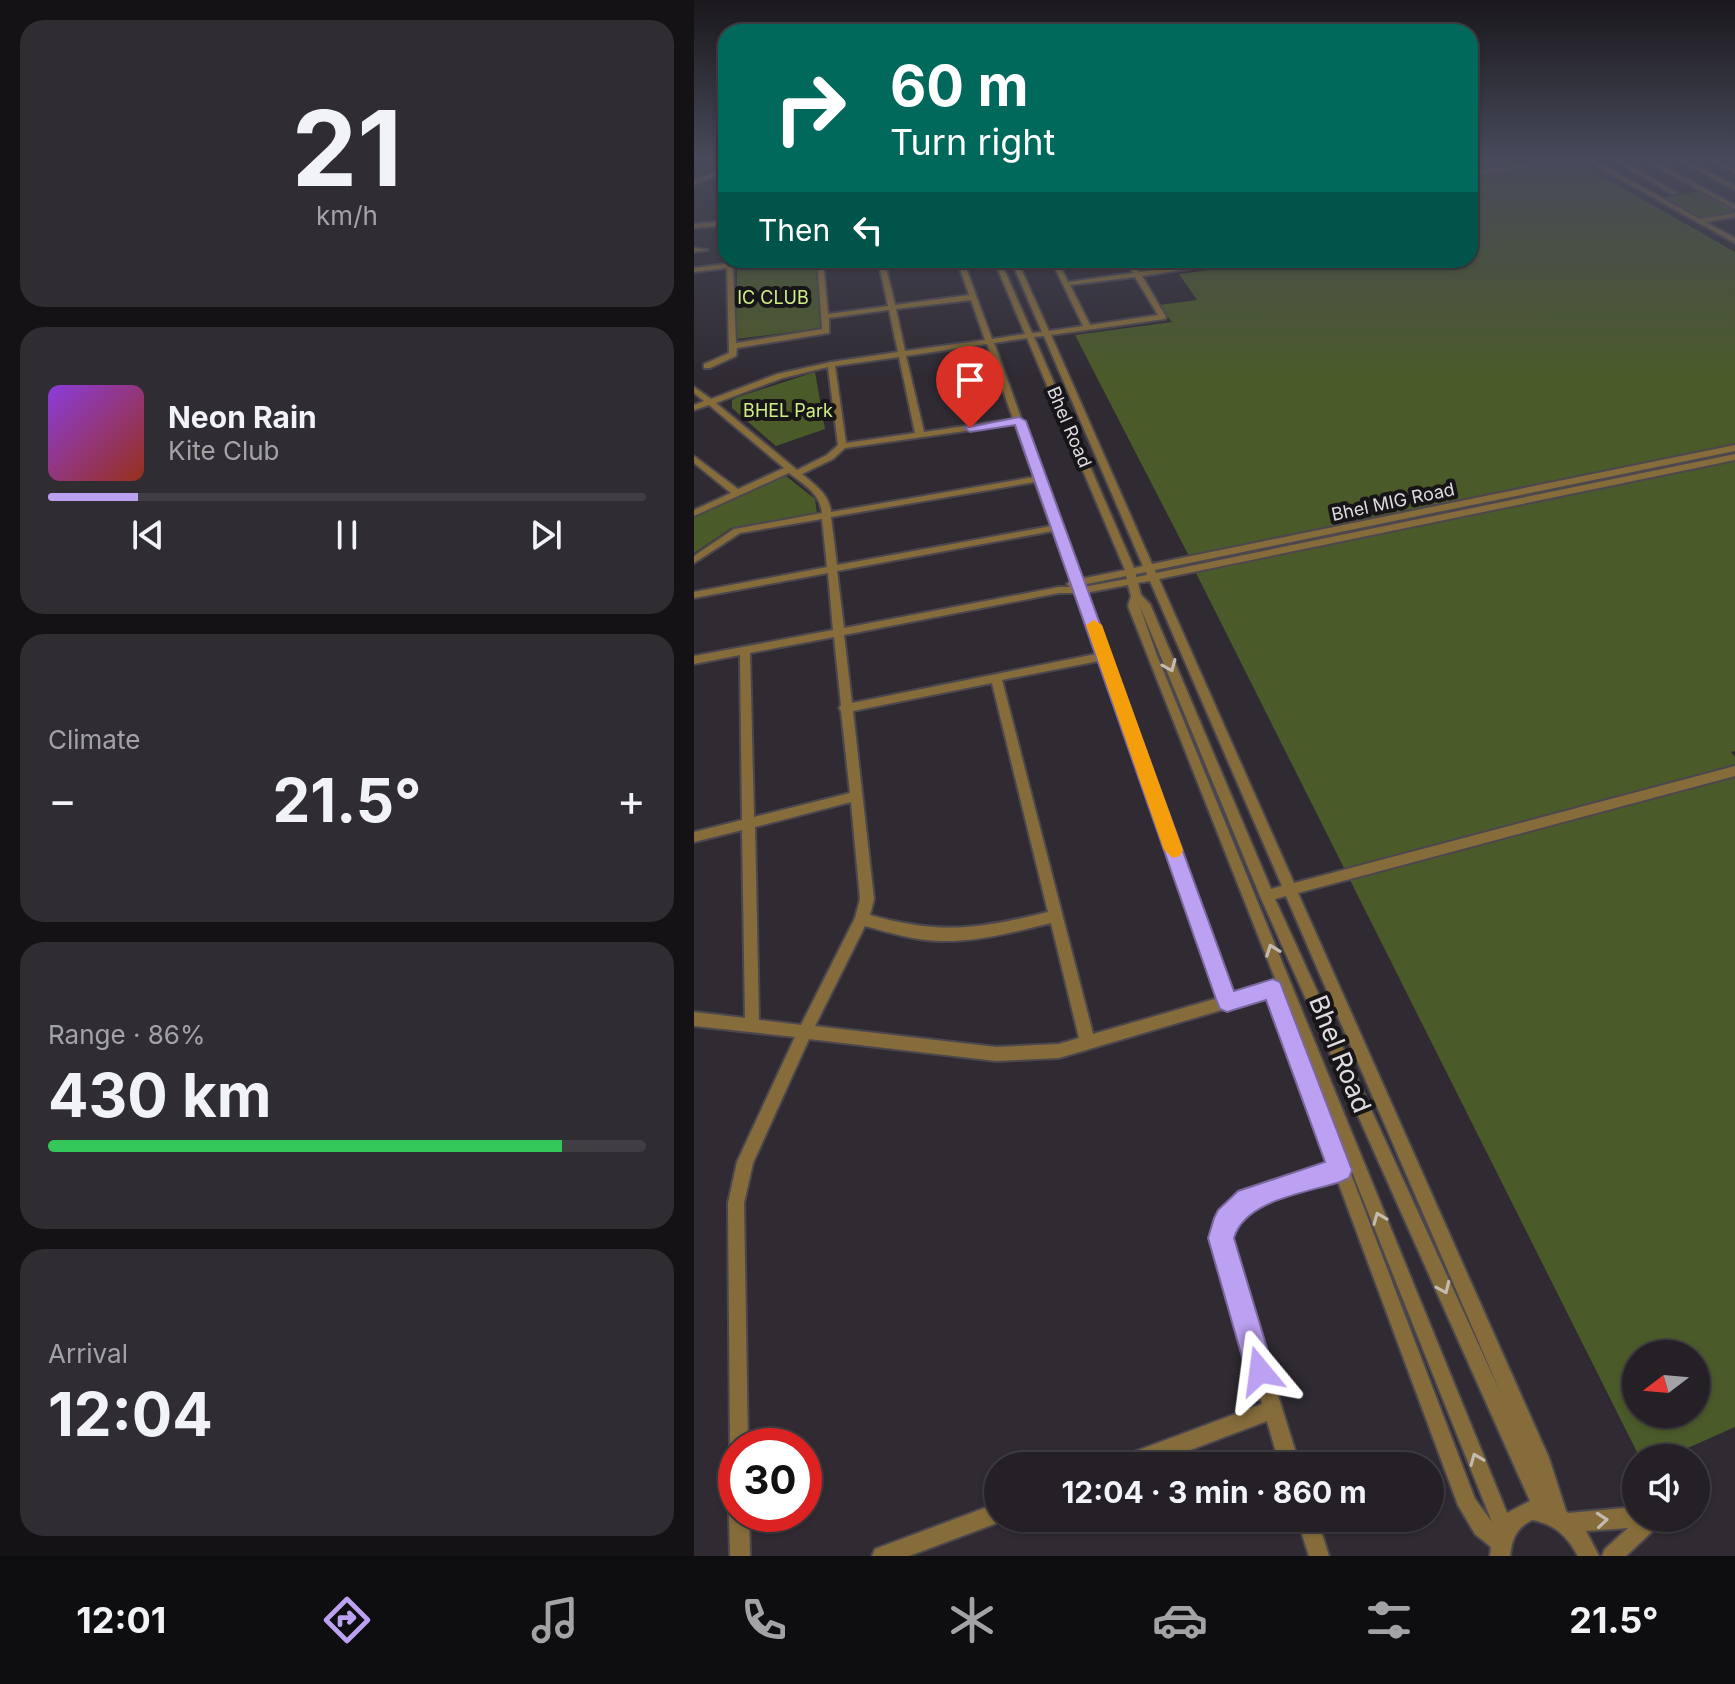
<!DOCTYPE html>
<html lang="en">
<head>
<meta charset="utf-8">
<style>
	:root { --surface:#242026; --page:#302d32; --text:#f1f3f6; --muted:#a3a3a7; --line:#413e43; --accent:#bca0f2 }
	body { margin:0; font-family:Inter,sans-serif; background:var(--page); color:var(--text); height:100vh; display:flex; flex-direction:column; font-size:30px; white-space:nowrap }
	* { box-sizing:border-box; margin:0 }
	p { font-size:26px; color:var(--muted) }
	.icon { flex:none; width:44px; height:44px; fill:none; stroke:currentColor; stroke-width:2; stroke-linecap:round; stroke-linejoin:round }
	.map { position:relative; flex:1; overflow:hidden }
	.drawer { display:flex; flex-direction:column; gap:20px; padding:20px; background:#141215; width:694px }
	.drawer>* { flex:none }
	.guide { position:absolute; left:24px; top:24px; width:760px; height:244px; border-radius:24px; box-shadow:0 2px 6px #0004,0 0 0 2px var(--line); background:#00695c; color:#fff; overflow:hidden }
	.needle { width:52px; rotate:254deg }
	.buttons { position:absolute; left:928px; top:1340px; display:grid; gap:16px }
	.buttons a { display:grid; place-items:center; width:88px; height:88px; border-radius:50%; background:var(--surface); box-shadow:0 2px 6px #0004,0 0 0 2px var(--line); font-size:40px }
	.speed { position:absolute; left:24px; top:1428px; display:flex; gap:16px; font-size:40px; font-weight:700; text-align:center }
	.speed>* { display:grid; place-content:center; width:104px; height:104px; border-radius:50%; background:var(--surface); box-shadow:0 2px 6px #0004,0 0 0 2px var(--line); line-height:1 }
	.speed .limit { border:12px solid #d22; background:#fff; color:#111 }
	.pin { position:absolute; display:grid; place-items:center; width:68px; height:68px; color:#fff; margin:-82px -34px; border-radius:50% 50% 50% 0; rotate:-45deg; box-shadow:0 0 8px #0007 }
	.pin .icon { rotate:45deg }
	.me { position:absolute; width:88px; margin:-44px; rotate:344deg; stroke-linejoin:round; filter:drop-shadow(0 0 6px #0008) }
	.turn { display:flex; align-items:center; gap:28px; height:168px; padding:0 40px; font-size:36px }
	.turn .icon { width:104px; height:104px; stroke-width:2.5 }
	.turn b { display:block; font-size:56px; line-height:68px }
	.then { display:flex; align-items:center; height:76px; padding:0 40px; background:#0003; gap:16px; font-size:30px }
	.big { font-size:60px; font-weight:700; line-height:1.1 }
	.drawer .card { flex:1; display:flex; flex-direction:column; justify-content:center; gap:12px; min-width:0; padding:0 28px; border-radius:24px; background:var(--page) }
	.drawer .dial { align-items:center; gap:0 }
	.dial b { font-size:104px; line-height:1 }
	.song { display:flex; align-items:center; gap:24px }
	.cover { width:96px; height:96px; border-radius:12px; background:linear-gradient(135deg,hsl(270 70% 55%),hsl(10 70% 35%)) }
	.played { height:8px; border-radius:4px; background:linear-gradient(90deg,var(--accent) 15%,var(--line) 15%) }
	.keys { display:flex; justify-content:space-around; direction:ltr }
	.heat { display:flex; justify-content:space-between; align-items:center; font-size:44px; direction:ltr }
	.charge { height:12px; border-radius:6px; background:linear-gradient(90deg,#34c759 86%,var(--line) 0) }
	.trip { position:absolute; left:290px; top:1452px; width:460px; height:80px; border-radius:40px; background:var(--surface); box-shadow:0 2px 6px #0004,0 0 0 2px var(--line); font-weight:700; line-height:80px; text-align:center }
	.dock { display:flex; height:128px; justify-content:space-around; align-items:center; background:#0e0d0f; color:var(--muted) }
	.dock .icon { width:56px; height:56px }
	.dock .on { color:var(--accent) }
	.dock b { font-size:36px; color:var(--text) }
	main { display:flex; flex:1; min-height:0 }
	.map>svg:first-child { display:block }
	.green { fill:#4b5a29; fill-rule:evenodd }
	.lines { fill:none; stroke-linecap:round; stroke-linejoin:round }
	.minor-casing { stroke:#4c474f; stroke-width:4 }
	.minor { fill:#856c3a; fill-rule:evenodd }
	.oneway { stroke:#c4baaf }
	.route { fill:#bca0f2; stroke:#7a689d; stroke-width:2 }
	.slow { fill:#f59e0b }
	.labels { text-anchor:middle; stroke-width:8; stroke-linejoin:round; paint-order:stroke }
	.far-park-label { font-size:18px; fill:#cfef84; stroke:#171518 }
	.far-street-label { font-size:18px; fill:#dfdce1; stroke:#171518 }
	.near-street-label { font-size:26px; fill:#dfdce1; stroke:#171518 }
</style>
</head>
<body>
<main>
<section class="drawer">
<div class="card dial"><b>21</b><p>km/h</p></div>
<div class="card">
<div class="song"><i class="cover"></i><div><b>Neon Rain</b><p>Kite Club</p></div></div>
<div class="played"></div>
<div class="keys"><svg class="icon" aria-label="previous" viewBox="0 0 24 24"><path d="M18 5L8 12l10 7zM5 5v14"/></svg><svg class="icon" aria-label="pause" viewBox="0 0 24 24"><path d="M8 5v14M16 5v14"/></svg><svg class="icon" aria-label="next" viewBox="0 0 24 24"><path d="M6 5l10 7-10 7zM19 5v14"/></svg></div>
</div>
<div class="card"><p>Climate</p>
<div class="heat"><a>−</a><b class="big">21.5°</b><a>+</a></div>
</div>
<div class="card"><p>Range · 86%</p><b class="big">430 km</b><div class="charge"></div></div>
<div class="card"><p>Arrival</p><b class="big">12:04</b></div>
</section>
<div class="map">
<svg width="1041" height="1556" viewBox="0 0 1041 1556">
	<rect width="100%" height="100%" fill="#302b33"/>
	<!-- green -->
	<path class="green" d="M776,159H878L1041,252V448L497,560L381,335L478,322L465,305L503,300L485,274L523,269L518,260H776Z
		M1006,191L1041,209V213L1006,219L969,198Z
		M99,260H121L129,328L42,339L43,267Z
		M121,372L131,429L82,446L38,408V400L44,397Z
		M1041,461V751L1037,752L1041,757V1427L971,1458H946L501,571ZM942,1354H1002V1414H942Z
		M92,476L121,499L123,514L37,528L0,553V517Z"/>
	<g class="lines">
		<defs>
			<path id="minor" d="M870,159H883L776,176V172Z
				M890,159H897L1006,219L1041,213V217L1011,222L1041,238V243Z
				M918,159H925L983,193L978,194Z
				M982,159H989L1041,186V190Z
				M1014,159H1021L1041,169V173Z
				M953,160H957L1041,205V209L953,162Z
				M32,167V171L0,185V181Z
				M32,221V225L0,228V224Z
				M0,248L14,250L0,252Z
				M64,260H83L39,267L42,343L128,329L123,260H129L134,314L194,306L184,260H190L201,305L275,295L263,260H269L298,339L331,334L300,260H306L338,333L348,332L317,260H323L355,331L389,326L357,260H363L374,282L439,273L432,260H438L445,272L508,264L506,260H512L514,266L448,276L472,317L471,319L357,335L458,564L1041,445V451L461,570L462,573L1041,454V460L465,579L600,883L1041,766V776L604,893L855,1458L872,1511L874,1513L942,1507V1518H968L965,1525L932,1556H908L911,1549L934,1528L892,1531L905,1556H884C873,1536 861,1524 838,1520C822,1528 818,1539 816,1556H796L797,1547L781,1534L764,1505L643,1179L558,1207L540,1223L535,1238L606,1466H586L573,1421L454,1466H419L422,1459L429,1456L568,1404L519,1238L527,1212L547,1194L637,1165L575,996L365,1058L302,1061L115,1039L59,1163L50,1203L54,1446H42V1454L38,1453L36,1446L34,1203L43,1162L101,1037L0,1026V1012L51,1018L48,830L0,842V832L48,820L46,655L0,664V656L139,630L134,573L0,598V592L133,567L128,519L46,533L0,563V556L40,529L128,513C126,493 109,484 95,473L0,516V510L37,493L0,463V456L44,489L90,468L15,405L0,410V405L10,401L0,393V387L17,399L83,374L137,362L204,352L195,310L135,318V333L43,348L42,356L16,368H10V364L35,353L33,268L0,272V268ZM441,277L464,315L396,325L376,285ZM277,300L291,340L211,351L202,309ZM350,336L449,566L440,568L340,337ZM333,338L431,570L386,579L367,529L369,527L366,525L350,480L351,478L348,476L300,343ZM293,344L319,419L230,432L212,356ZM205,357L221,433L152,443L141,366ZM134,367L144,445L133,455L103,470L22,403L89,378ZM321,424L340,477L137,512C135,494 121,485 108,474L139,459L151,448ZM341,482L357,526L143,565L137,517ZM359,531L377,581L373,584L376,587H365L150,628L143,571ZM452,572L453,575L442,577V574ZM432,576L433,579L389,587L388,585ZM456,581L588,886L577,889L456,604L447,595L444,583ZM434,585L437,596L434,606L582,981L537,994L415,659L416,656L413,653L391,593ZM365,593H381L402,654L158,703L150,635ZM445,604L566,896L836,1501L813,1513L462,653ZM140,637L147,705L145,708L147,711L156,793L60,817L56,653ZM405,661L524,998L399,1034L308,680ZM298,683L354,912C284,929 246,935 176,915L180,899L159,711ZM157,802L166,899L161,918L107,1025L65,1020L61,827ZM592,896L808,1396L581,899ZM357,923L385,1038L365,1044L302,1047L121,1026L171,926C196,933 220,940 245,941C283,942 320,932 357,923ZM604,1036L654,1161L652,1160ZM658,1172L798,1522L781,1499L657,1174Z
				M304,1503V1518H312L311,1520L215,1556H178L181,1549Z
				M42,1505V1514H55L56,1556H36L35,1514L38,1507Z
				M603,1518H623L635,1556H615Z"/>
		</defs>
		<!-- minor casing -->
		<use href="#minor" class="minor-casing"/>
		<!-- minor -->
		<use href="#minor" class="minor"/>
	</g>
	<!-- one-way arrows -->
	<defs><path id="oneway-chevron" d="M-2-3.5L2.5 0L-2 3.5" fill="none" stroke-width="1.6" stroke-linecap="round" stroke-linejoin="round" transform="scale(2)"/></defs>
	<g class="oneway">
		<use href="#oneway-chevron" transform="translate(476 666) rotate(67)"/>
		<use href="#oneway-chevron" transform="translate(578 950) rotate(-110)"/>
		<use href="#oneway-chevron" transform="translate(685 1218) rotate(-112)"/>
		<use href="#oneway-chevron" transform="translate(750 1288) rotate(66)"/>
		<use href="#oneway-chevron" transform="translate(782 1459) rotate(-112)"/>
		<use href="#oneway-chevron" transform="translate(908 1520) rotate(-5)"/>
	</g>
	<!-- sky -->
	<linearGradient id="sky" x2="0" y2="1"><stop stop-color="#1a181c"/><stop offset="0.42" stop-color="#484a5b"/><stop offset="1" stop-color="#484a5b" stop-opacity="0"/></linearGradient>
	<rect width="1041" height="377" fill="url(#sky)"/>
	<!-- route -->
	<path class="route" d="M325,417L332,421L540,991L579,979L586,982L658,1170L655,1178L646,1182C612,1193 551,1200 540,1238L580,1371L576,1381L566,1385L556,1381L552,1371L514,1238L520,1218L524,1210L544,1191L631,1162L572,1000L533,1012L526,1009L523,1002L321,425L276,432L270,428Z"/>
	<!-- slow -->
	<path class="slow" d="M400,620L408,625L489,850L486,856L479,858L470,850L392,625Z"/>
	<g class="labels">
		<!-- far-park labels -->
		<g class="far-park-label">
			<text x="79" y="304">IC CLUB</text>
			<text x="94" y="417">BHEL Park</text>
		</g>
		<!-- far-street labels -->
		<g class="far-street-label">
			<text transform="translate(375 427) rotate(67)" y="6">Bhel Road</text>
			<text transform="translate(699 502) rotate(-12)" y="6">Bhel MIG Road</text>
		</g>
		<!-- near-street labels -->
		<g class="near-street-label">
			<text transform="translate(646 1054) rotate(68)" y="9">Bhel Road</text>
		</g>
	</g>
</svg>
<div class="buttons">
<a><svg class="needle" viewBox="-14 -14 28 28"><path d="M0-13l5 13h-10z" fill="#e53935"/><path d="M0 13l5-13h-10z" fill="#a3a3a7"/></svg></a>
<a><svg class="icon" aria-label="sound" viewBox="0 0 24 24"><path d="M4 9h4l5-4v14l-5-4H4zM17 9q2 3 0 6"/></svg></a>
</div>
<div class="speed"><div class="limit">30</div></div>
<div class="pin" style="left:276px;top:428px;background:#d93025"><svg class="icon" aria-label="arrive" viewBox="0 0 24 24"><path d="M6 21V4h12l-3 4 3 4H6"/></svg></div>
<svg class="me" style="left:566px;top:1371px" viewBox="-20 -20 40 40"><path d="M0-17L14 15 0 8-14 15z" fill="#bca0f2" stroke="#fff" stroke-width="4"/></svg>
<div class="trip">12:04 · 3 min · 860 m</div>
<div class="guide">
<div class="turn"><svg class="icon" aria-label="right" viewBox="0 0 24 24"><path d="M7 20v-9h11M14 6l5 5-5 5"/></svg><div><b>60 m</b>Turn right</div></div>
<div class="then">Then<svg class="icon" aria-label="left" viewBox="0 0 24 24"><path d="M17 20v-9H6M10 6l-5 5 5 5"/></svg></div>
</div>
</div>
</main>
<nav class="dock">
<b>12:01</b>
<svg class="icon on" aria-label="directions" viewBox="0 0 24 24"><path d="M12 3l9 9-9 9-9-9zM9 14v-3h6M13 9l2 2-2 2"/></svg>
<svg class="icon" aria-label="music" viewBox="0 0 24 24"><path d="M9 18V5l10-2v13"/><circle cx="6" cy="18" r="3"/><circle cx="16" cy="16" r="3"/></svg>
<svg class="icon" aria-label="phone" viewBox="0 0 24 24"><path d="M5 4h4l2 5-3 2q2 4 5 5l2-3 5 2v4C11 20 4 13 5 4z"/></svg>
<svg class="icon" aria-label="climate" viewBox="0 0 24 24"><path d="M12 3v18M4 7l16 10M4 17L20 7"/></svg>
<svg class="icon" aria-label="car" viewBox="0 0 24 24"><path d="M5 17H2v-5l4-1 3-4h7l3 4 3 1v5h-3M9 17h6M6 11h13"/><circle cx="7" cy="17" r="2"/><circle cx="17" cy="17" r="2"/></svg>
<svg class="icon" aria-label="filters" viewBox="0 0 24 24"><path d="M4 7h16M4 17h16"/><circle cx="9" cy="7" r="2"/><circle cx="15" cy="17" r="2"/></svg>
<b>21.5°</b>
</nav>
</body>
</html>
